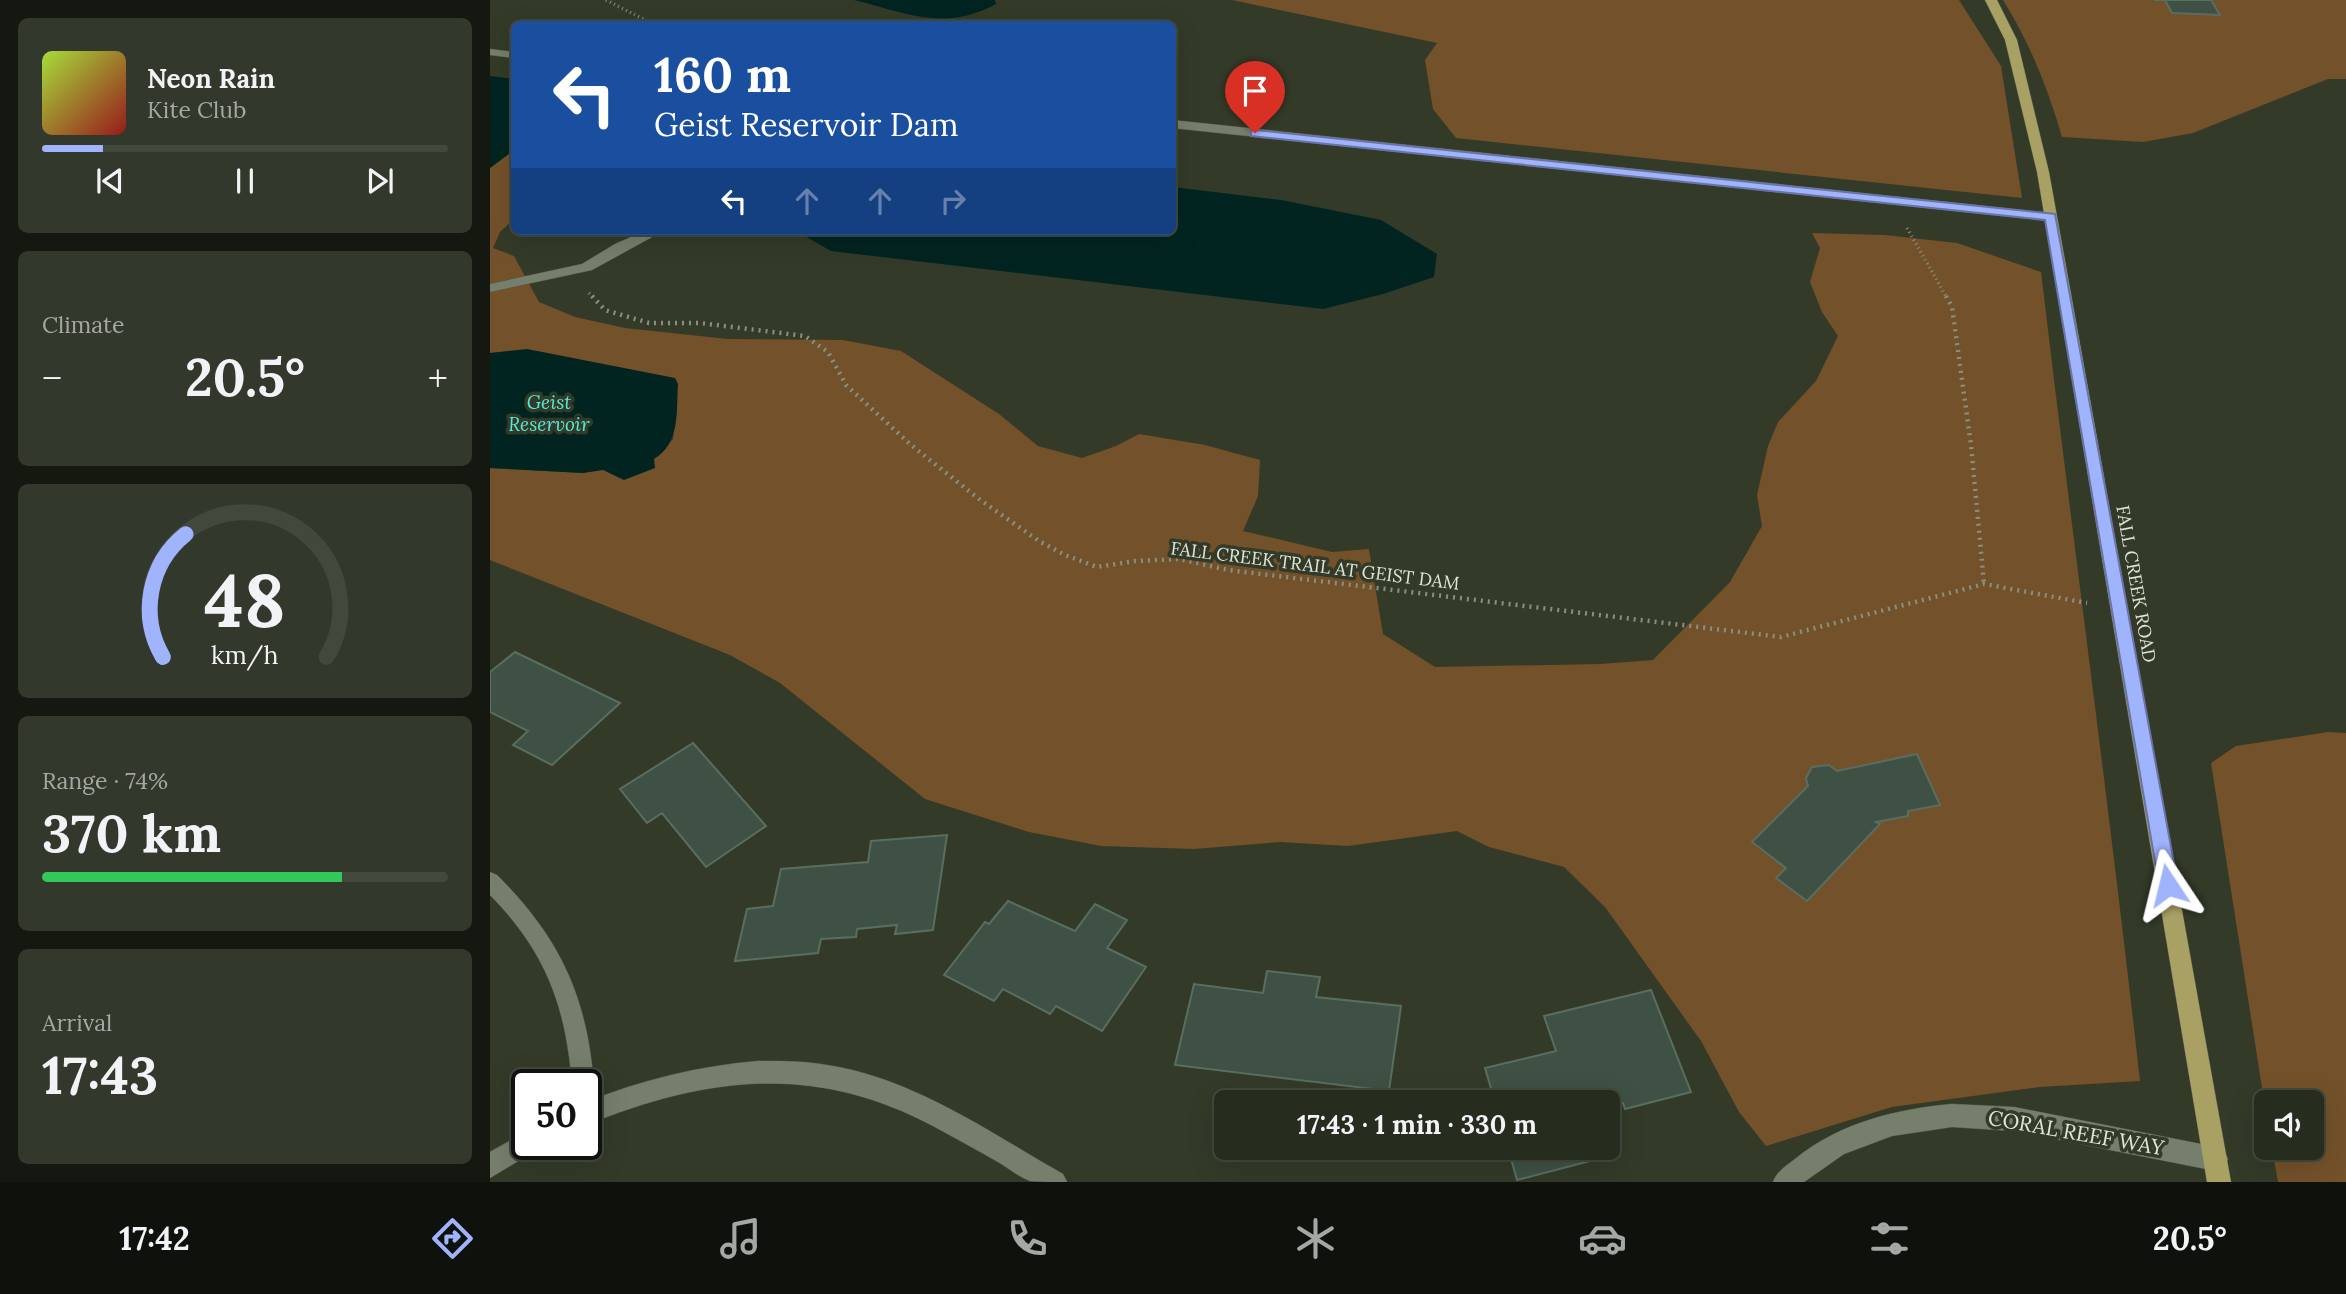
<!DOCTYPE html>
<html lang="en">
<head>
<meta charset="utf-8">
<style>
	:root { --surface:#262c1e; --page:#32382b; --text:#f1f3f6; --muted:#a4a7a4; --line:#42483c; --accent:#a0b3fd }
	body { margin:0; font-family:Lora,serif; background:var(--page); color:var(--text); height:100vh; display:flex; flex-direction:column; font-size:26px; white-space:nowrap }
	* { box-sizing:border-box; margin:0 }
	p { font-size:23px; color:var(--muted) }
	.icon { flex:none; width:38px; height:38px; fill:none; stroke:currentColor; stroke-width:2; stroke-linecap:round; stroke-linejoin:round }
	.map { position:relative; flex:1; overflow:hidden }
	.details { display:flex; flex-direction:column; gap:18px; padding:18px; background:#151810; width:490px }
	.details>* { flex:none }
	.hud { position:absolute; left:21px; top:21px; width:665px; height:214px; border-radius:10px; box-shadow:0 7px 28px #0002,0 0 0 2px var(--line); background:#1a4fa0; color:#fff; overflow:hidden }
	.tools { position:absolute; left:1764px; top:1090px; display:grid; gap:14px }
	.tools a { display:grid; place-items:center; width:70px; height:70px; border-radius:10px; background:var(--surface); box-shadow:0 7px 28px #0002,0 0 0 2px var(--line); font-size:35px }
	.speed { position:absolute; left:21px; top:1069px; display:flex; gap:14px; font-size:35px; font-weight:700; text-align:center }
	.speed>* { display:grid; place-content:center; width:91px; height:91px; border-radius:50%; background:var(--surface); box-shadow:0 7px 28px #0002,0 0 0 2px var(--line); line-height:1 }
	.speed .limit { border:4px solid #111; border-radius:10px; background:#fff; color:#111 }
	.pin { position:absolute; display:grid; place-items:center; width:60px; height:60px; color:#fff; margin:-72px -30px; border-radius:50% 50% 50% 0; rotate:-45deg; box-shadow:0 0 7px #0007 }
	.pin .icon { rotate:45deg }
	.me { position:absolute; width:77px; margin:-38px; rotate:350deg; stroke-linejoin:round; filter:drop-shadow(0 0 5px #0008) }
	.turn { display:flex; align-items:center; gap:24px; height:147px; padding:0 28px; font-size:32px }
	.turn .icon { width:91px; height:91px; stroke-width:2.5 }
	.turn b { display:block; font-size:49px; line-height:60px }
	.lanes { display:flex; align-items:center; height:66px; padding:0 28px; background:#0003; justify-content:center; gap:35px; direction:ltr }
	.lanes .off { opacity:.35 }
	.big { font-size:52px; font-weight:700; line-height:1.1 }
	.details .card { flex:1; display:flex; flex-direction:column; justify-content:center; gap:10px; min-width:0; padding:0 24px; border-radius:10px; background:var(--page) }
	.details .dial { align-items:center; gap:0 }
	.dial svg { height:182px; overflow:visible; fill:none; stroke:var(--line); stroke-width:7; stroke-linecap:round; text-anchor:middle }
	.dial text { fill:var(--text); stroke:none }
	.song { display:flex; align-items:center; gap:21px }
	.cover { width:84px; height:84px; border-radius:10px; background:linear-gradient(135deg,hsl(80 70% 55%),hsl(0 70% 35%)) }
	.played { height:7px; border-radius:4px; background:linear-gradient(90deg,var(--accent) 15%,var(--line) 15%) }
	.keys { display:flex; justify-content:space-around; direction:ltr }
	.heat { display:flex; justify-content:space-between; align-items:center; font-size:38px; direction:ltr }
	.charge { height:10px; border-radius:5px; background:linear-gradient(90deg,#34c759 74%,var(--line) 0) }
	.trip { position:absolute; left:724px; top:1090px; width:406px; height:70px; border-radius:10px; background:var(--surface); box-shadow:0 7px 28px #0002,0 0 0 2px var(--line); font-weight:700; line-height:70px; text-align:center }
	.dock { display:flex; height:112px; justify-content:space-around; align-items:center; background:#0f120c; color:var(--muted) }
	.dock .icon { width:49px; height:49px }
	.dock .active { color:var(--accent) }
	.dock b { font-size:32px; color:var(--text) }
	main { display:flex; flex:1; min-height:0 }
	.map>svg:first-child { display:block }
	.green { fill:#73512a }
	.water { fill:#022421 }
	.building { fill:#3e5144; stroke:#596e60; stroke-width:2 }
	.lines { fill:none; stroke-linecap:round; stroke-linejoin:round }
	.minor-casing { stroke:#515848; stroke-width:1 }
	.major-casing { stroke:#515848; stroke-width:1 }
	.path-far1 { stroke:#8a9081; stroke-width:3.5; stroke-dasharray:1 3.5; stroke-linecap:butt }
	.path { stroke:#8a9081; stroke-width:4.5; stroke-dasharray:2 5; stroke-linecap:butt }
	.minor { fill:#767f6b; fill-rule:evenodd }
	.major { fill:#a9a164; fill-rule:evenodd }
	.route { fill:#a0b3fd; stroke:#6874a4; stroke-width:2 }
	.labels { text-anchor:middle; stroke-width:7; stroke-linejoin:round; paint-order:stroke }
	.street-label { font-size:18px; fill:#dfe4d9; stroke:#333a28 }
	.water-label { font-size:19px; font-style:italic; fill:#52ead9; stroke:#333a28 }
	.near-street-label { font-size:21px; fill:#dfe4d9; stroke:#333a28 }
</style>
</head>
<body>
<main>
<section class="details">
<div class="card">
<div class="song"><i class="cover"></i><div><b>Neon Rain</b><p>Kite Club</p></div></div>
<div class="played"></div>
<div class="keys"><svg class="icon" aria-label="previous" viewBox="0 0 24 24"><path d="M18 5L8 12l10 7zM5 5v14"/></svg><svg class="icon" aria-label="pause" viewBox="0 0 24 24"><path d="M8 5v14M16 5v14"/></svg><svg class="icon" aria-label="next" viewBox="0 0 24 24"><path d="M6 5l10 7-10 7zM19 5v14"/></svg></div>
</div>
<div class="card"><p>Climate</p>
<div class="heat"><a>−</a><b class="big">20.5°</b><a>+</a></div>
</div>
<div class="card dial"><svg viewBox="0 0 100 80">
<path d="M14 69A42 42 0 1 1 86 69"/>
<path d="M14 69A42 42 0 0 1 24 15" stroke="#a0b3fd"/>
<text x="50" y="56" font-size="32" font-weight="700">48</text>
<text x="50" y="72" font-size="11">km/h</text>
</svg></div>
<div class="card"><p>Range · 74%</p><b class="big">370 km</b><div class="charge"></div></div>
<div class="card"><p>Arrival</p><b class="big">17:43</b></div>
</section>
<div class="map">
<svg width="1856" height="1182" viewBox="0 0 1856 1182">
	<rect width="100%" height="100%" fill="#333a28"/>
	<!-- green -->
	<path class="green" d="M742,0H1469L1511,66L1532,198L966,138L943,109L935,60L947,43Z
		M1513,0H1856V79H1838L1703,133L1653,142L1572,137C1558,89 1540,43 1513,0Z
		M24,150V219L10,232L3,248L24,256L49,302L85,317L135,328L238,339L353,340L411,351L509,414L548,446L592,458L626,446L649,434L715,445L770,460L768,496L753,531L842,552L879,549L893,634L945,667L1110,664L1163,660L1240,582L1272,526L1267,495L1278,446L1288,422L1326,381L1348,336L1332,312L1320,282L1330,248L1322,233L1395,235L1467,243L1551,272C1583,542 1620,811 1650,1081L1550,1087L1402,1107L1276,1146L1249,1112L1211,1041L1115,907L1074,867L999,847L967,831L858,846L790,842L704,849L611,846L539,832L435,799L290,683L240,655L0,560V468L93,473L164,459L183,439L186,410L37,350L0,353V168Z
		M1838,732L1856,733V1182H1788L1782,1148H1822V1102H1776V1113L1721,763L1746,746Z"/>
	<!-- water -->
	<path class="water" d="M364,0H505L506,4C454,32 417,13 364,0Z
		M0,76L24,79V150L0,168Z
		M683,187L791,200L891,220L947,254L944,277L893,294L833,309L341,251L306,231H682Z
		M37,349L185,378L188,384C186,411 191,443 164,459L165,468L134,480L113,470L93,473L0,468V353Z"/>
	<!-- building -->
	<path class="building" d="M1664,0H1721L1730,15L1682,13L1675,0Z
		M25,652L130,703L62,765L23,745L38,731L0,712V672Z
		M203,743L276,826L216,867L172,813L157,823L130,789Z
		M1427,754L1450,805L1418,811V816L1386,822L1390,824L1317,901L1286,878L1296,868L1262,842L1318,786L1316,778L1322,767L1339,765L1347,771Z
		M457,835L443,930L405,934L407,925L367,929L366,937L331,939L328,953L245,961L257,909L283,906L291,869L378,862L381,841Z
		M518,901L585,931L605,904L637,920L617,948L656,967L612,1031L566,1006L560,1014L513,989L504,1001L454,975L495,922L499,924Z
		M777,971L830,977L826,997L911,1006L899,1091L685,1065L704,984L773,993Z
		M1161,990L1201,1092L1135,1109L1133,1103L1118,1106V1102H1005L995,1068L1066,1051L1054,1016Z
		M1018,1148H1095L1100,1161L1027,1180Z"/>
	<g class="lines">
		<defs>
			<path id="minor" d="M0,49L24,52V58L0,55Z
				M682,120L1560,213L1567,217L1560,221L682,128Z
				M155,231H173L102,270L0,292V284L92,264L125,244Z
				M0,872L7,875C70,938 97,996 104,1085L101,1093L96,1095V1085H82C76,1006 56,952 0,895Z
				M268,1061C291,1061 314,1061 337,1065C423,1078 499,1132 573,1174L577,1182C566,1182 550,1182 540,1181C529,1177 518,1168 508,1162C487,1150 465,1138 443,1126C325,1063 217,1076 96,1125V1102C152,1080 208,1066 268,1061Z
				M1462,1104L1524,1107L1726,1147L1734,1151L1738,1159L1734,1167L1726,1171L1524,1131L1462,1127L1402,1136L1354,1154L1314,1182H1283C1287,1171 1296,1166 1305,1159C1349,1123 1406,1109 1462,1104Z
				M37,1131V1144H48L45,1151L0,1178V1152Z"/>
			<path id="major" d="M1495,0H1507L1527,40L1559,172L1741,1182H1717L1547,172L1515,40Z"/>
		</defs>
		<!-- minor casing -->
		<use href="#minor" class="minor-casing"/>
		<!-- major casing -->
		<use href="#major" class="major-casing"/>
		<!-- path-far1 -->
		<path class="path-far1" d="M116,0L163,24
			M1417,228L1457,298
			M99,293L104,298"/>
		<!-- path -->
		<path class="path" d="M102,296L115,310L159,323H210L315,336L338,352L356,385L421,445L489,499L549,541L575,555L607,567L645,561L689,559L738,570L1291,637L1494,584L1597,603
			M1456,296L1462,307L1481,445L1494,584"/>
		<!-- minor -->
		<use href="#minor" class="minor"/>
		<!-- major -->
		<use href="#major" class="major"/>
	</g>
	<!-- route -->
	<path class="route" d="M765,130L1565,214L1688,885L1685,890L1678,893L1671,890L1669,885L1555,220L761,136V131Z"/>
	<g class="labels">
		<!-- street labels -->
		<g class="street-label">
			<text transform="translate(825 566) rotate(7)" y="6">FALL CREEK TRAIL AT GEIST DAM</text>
			<text transform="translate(1646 584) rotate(80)" y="6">FALL CREEK ROAD</text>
		</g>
		<!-- water labels -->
		<g class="water-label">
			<text x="59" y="409">Geist<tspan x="59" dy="22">Reservoir</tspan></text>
		</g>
		<!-- near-street labels -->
		<g class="near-street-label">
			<text transform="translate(1586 1133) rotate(10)" y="7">CORAL REEF WAY</text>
		</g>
	</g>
</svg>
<div class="tools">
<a><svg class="icon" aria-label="sound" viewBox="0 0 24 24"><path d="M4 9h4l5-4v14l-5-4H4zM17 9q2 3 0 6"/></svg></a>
</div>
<div class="speed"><div class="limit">50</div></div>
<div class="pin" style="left:765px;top:133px;background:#d93025"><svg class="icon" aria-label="arrive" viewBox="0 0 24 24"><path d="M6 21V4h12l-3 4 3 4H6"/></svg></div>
<svg class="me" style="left:1678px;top:885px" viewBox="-20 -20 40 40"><path d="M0-17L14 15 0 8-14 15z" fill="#a0b3fd" stroke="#fff" stroke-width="4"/></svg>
<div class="trip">17:43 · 1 min · 330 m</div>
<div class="hud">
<div class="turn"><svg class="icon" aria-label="left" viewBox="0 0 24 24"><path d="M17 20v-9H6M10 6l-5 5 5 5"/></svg><div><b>160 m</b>Geist Reservoir Dam</div></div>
<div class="lanes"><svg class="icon" aria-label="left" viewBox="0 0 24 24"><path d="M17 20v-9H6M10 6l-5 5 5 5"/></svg><svg class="icon off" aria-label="ahead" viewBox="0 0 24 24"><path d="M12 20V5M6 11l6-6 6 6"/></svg><svg class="icon off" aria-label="ahead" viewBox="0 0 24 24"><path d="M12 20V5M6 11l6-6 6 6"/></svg><svg class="icon off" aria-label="right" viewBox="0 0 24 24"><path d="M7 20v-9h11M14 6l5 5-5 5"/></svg></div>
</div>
</div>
</main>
<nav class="dock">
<b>17:42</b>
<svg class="icon active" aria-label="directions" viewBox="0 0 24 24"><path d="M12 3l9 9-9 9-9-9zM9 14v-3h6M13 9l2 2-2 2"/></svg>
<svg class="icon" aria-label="music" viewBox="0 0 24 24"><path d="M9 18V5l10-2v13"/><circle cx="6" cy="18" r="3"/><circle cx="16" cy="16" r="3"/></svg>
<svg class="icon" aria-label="phone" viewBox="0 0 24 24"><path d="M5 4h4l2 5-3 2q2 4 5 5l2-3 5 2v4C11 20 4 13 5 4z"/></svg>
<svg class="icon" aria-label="climate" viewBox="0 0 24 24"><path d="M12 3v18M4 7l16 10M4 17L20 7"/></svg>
<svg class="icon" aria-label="car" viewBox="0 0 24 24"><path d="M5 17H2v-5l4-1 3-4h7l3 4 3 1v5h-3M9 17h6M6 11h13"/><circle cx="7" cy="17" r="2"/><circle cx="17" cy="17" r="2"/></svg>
<svg class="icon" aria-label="filters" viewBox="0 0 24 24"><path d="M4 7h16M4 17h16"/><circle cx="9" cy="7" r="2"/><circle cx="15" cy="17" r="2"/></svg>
<b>20.5°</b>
</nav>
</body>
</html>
